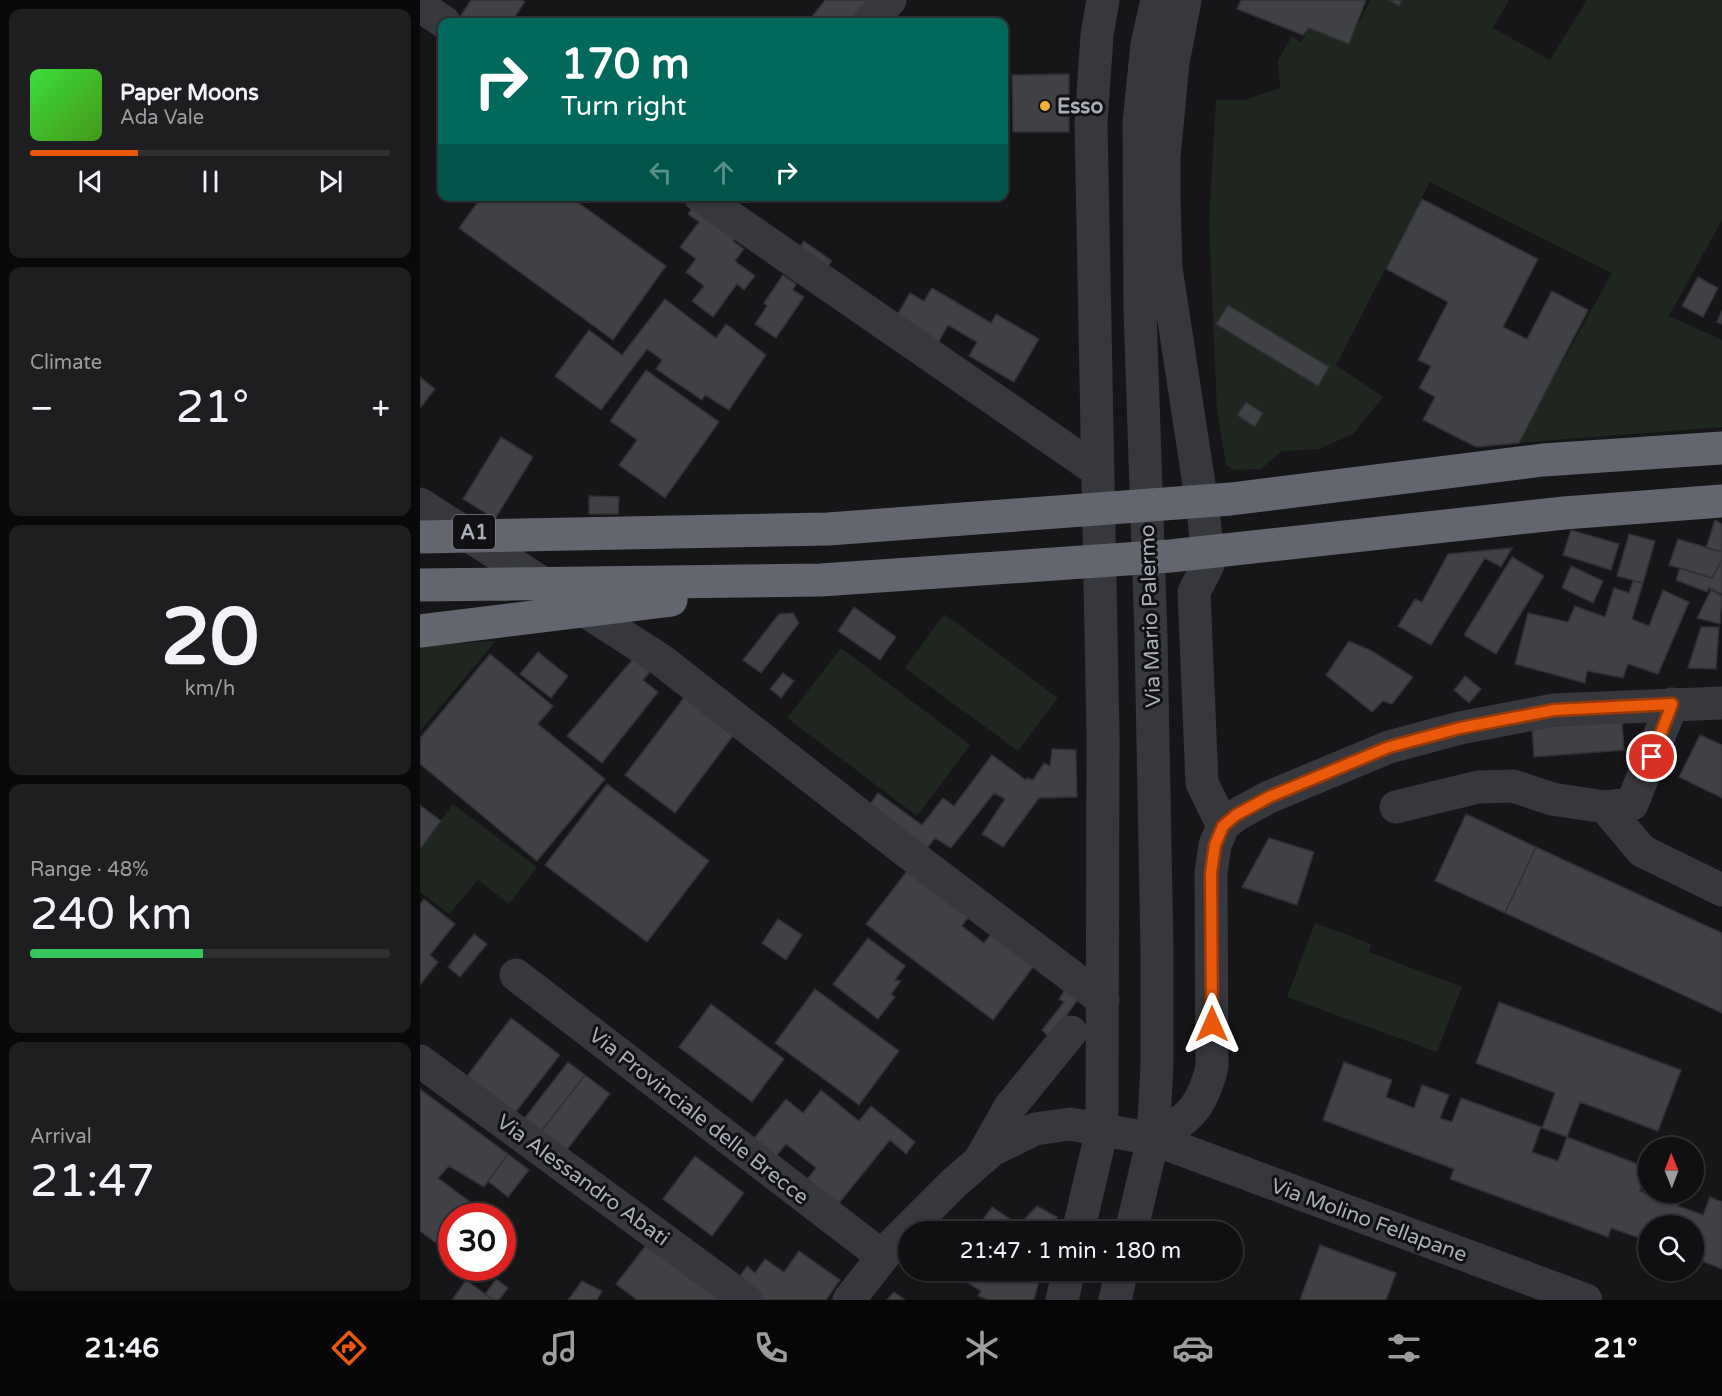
<!DOCTYPE html>
<html lang="en">
<head>
<meta charset="utf-8">
<style>
	:root { --surface:#101012; --page:#1e1e20; --text:#f1f3f6; --muted:#9c9d9f; --line:#303032; --accent:#ea580c }
	body { margin:0; font-family:"Varela Round",sans-serif; background:var(--page); color:var(--text); height:100vh; display:flex; flex-direction:column; font-size:22px; white-space:nowrap }
	* { box-sizing:border-box; margin:0 }
	p { font-size:20px; color:var(--muted) }
	.icon { flex:none; width:33px; height:33px; fill:none; stroke:currentColor; stroke-width:2; stroke-linecap:round; stroke-linejoin:round }
	.map { position:relative; flex:1; overflow:hidden }
	.drawer { display:flex; flex-direction:column; gap:9px; padding:9px; background:#09090a; width:420px }
	.drawer>* { flex:none }
	.banner { position:absolute; left:18px; top:18px; width:570px; height:183px; border-radius:12px; box-shadow:0 2px 4px #0004,0 0 0 2px var(--line); background:#00695c; color:#fff; overflow:hidden }
	.needle { width:39px; rotate:359deg }
	.controls { position:absolute; left:1218px; top:1137px; display:grid; gap:12px }
	.controls a { display:grid; place-items:center; width:66px; height:66px; border-radius:50%; background:var(--surface); box-shadow:0 2px 4px #0004,0 0 0 2px var(--line); font-size:30px }
	.speed { position:absolute; left:18px; top:1203px; display:flex; gap:12px; font-size:30px; font-weight:700; text-align:center }
	.speed>* { display:grid; place-content:center; width:78px; height:78px; border-radius:50%; background:var(--surface); box-shadow:0 2px 4px #0004,0 0 0 2px var(--line); line-height:1 }
	.speed .limit { border:9px solid #d22; background:#fff; color:#111 }
	.pin { position:absolute; display:grid; place-items:center; width:51px; height:51px; color:#fff; margin:-26px; border:3px solid #fff; border-radius:50%; box-shadow:0 2px 6px #0007 }
	.me { position:absolute; width:66px; margin:-33px; rotate:0deg; stroke-linejoin:round; filter:drop-shadow(0 0 4px #0008) }
	.turn { display:flex; align-items:center; gap:21px; height:126px; padding:0 24px; font-size:27px }
	.turn .icon { width:78px; height:78px; stroke-width:2.5 }
	.turn b { display:block; font-size:42px; line-height:51px }
	.lanes { display:flex; align-items:center; height:57px; padding:0 24px; background:#0003; justify-content:center; gap:30px; direction:ltr }
	.lanes .off { opacity:.35 }
	.big { font-size:45px; font-weight:600; line-height:1.1 }
	.drawer .tile { flex:1; display:flex; flex-direction:column; justify-content:center; gap:9px; min-width:0; padding:0 21px; border-radius:12px; background:var(--page) }
	.drawer .dial { align-items:center; gap:0 }
	.dial b { font-size:78px; line-height:1 }
	.song { display:flex; align-items:center; gap:18px }
	.cover { width:72px; height:72px; border-radius:9px; background:linear-gradient(135deg,hsl(120 70% 55%),hsl(100 70% 35%)) }
	.played { height:6px; border-radius:3px; background:linear-gradient(90deg,var(--accent) 30%,var(--line) 30%) }
	.keys { display:flex; justify-content:space-around; direction:ltr }
	.heat { display:flex; justify-content:space-between; align-items:center; font-size:33px; direction:ltr }
	.charge { height:9px; border-radius:4px; background:linear-gradient(90deg,#34c759 48%,var(--line) 0) }
	.trip { position:absolute; left:478px; top:1221px; width:345px; height:60px; border-radius:30px; background:var(--surface); box-shadow:0 2px 4px #0004,0 0 0 2px var(--line); font-weight:600; line-height:60px; text-align:center }
	.dock { display:flex; height:96px; justify-content:space-around; align-items:center; background:#060607; color:var(--muted) }
	.dock .icon { width:42px; height:42px }
	.dock .selected { color:var(--accent) }
	.dock b { font-size:27px; color:var(--text) }
	main { display:flex; flex:1; min-height:0 }
	.map>svg:first-child { display:block }
	.green { fill:#1e261f }
	.building { fill:#404145; stroke:#303034; stroke-width:1.5 }
	.lines { fill:none; stroke-linecap:round; stroke-linejoin:round }
	.minor { stroke:#37383d; stroke-width:33 }
	.highway-bridge { stroke:#63666e; stroke-width:33 }
	.route-casing { stroke:#983908; stroke-width:15 }
	.route { stroke:#ea580c; stroke-width:10 }
	.poi-dot { fill:#f2b134; stroke:#111113; stroke-width:2 }
	.labels { text-anchor:middle; stroke-width:6; stroke-linejoin:round; paint-order:stroke }
	.shield { fill:#111113; stroke:#7b7e86; stroke-width:1.5 }
	.shield-label { font-size:20px; font-weight:bold; fill:#a8adb8 }
	.poi-label { font-size:21px; font-weight:bold; fill:#a8adb8; stroke:#111113; text-anchor:start }
	.street-label { font-size:21px; fill:#a8adb8; stroke:#111113 }
</style>
</head>
<body>
<main>
<section class="drawer">
<div class="tile">
<div class="song"><i class="cover"></i><div><b>Paper Moons</b><p>Ada Vale</p></div></div>
<div class="played"></div>
<div class="keys"><svg class="icon" aria-label="previous" viewBox="0 0 24 24"><path d="M18 5L8 12l10 7zM5 5v14"/></svg><svg class="icon" aria-label="pause" viewBox="0 0 24 24"><path d="M8 5v14M16 5v14"/></svg><svg class="icon" aria-label="next" viewBox="0 0 24 24"><path d="M6 5l10 7-10 7zM19 5v14"/></svg></div>
</div>
<div class="tile"><p>Climate</p>
<div class="heat"><a>−</a><b class="big">21°</b><a>+</a></div>
</div>
<div class="tile dial"><b>20</b><p>km/h</p></div>
<div class="tile"><p>Range · 48%</p><b class="big">240 km</b><div class="charge"></div></div>
<div class="tile"><p>Arrival</p><b class="big">21:47</b></div>
</section>
<div class="map">
<svg width="1302" height="1300" viewBox="0 0 1302 1300">
	<rect width="100%" height="100%" fill="#161618"/>
	<!-- green -->
	<path class="green" d="M950,0H1089L1073,28L1130,60L1167,0H1302V220L1249,316L1302,340V427L1097,443L1192,273L1010,182L916,365L963,397L933,434L899,449L862,451L841,469L814,470L806,465L797,409L789,223L796,100H824L860,88L858,60L872,36L881,42L891,24L928,44Z
		M524,614L638,698L598,751L485,668Z
		M76,641L0,731V646Z
		M421,648L550,745L497,816L367,718Z
		M33,804L117,867L89,904L58,880L29,914L0,892V849Z
		M895,923L951,944L949,952L1042,987L1017,1052L867,997Z"/>
	<!-- building -->
	<path class="building" d="M51,0H102L105,2L91,22H73L66,18L63,22H40L37,21Z
		M405,0H461L444,22H388Z
		M821,0H946L929,44L889,28L883,35L817,9Z
		M969,0H982L979,6Z
		M649,74V132H593L592,75Z
		M62,196H149L246,266L193,340L39,228Z
		M1002,199L1118,259L1083,327L1107,339L1132,291L1168,310L1099,443L1056,447L1003,420L1015,397L999,388L1011,366L998,360L1028,302L966,269Z
		M273,207L315,238L313,241L324,249L315,261L335,276L324,290L317,284L293,317L272,301L284,286L266,272L276,259L260,247L279,222L268,214Z
		M384,241L412,261L401,275L374,255Z
		M363,275L376,284L373,290L384,297L356,338L335,324L347,306L344,303Z
		M1278,277L1298,288L1283,317L1262,306Z
		M512,288L571,323L576,314L619,339L594,382L549,356L557,342L528,325L517,345L474,320L490,293L504,301Z
		M245,299L296,338L306,324L346,355L309,410L285,395L282,400L236,369L242,360L227,349L181,410L135,376L169,330L202,355Z
		M808,305L909,367L898,386L796,324Z
		M1302,310V324L1297,322Z
		M226,370L299,422L245,498L199,465L217,440L190,421Z
		M0,377L15,389L0,408Z
		M826,402L843,413L835,427L817,415Z
		M81,437L113,457L75,519L43,499Z
		M169,496L199,497L198,514H169Z
		M1295,520L1302,524V552L1286,548Z
		M1151,530L1199,544L1191,570L1143,555Z
		M1209,534L1235,541L1223,583L1197,576Z
		M1258,539L1302,552V560L1292,578L1249,565Z
		M1092,548L1081,567L1065,558L1011,645L978,626L995,599L1002,602L1028,554Z
		M1092,557L1124,576L1076,654L1044,635Z
		M1302,560V594L1289,588L1287,592L1256,580L1260,568L1292,578Z
		M1151,566L1183,581L1173,603L1142,588Z
		M1213,581L1223,583L1212,619L1229,626L1243,590L1269,602L1238,674L1208,664L1203,678L1167,671L1165,683L1095,664L1108,613L1148,622L1155,606L1185,617L1194,588L1209,593Z
		M1291,590L1302,596L1300,624L1277,618Z
		M434,607L476,637L460,660L418,631Z
		M373,613L379,623L341,673L323,660L359,614Z
		M1281,627H1299L1296,669L1268,668Z
		M929,641L952,651L993,677L972,704L963,701L952,712L906,675Z
		M118,652L148,676L131,698L100,674Z
		M70,654L133,706L118,724L185,779L117,861L0,764V738Z
		M213,659L230,672L223,680L238,692L182,763L147,736Z
		M363,673L374,681L361,698L350,689Z
		M1045,676L1061,689L1049,703L1034,690Z
		M266,695L316,732L255,813L205,775Z
		M1202,721L1204,750L1114,757L1112,728Z
		M1280,735L1302,745V798L1259,777Z
		M632,749L656,750L657,797L619,798L583,847L562,834L585,799L574,793L531,848L515,838L501,856L445,811L458,793L502,825L523,798L534,806L572,755L606,780L607,778L613,780L624,763L630,766Z
		M187,784L289,861L227,942L125,865Z
		M0,805L21,821L0,849Z
		M1046,814L1116,847L1085,913L1015,881Z
		M849,838L894,852L877,905L822,887Z
		M1116,847L1302,933V1013L1085,913Z
		M491,866L552,912L542,926L564,943L574,930L617,962L573,1020L446,924Z
		M4,899L35,924L10,955L18,962L0,985V904Z
		M358,919L382,935L366,960L342,943Z
		M54,934L67,944L40,977L28,967Z
		M448,938L485,966L475,980L481,981L471,994L475,997L458,1019L413,984Z
		M648,985L657,1001L630,1038L622,1030L644,1002L639,999Z
		M395,989L479,1051L439,1105L355,1043Z
		M1079,1002L1261,1070L1238,1131L1160,1102L1147,1137L1122,1128L1135,1093L1056,1063Z
		M291,1004L364,1059L332,1102L259,1047Z
		M91,1018L140,1055L95,1113L47,1076Z
		M148,1062L165,1075L120,1133L103,1120Z
		M924,1062L972,1080L966,1097L994,1108L1002,1085L1029,1095L1020,1118L1032,1122L1041,1098L1121,1127L1112,1152L1138,1161L1147,1137L1228,1168L1220,1191L1232,1196L1233,1192H1263L1258,1206L1283,1215L1290,1197L1302,1202V1269L1274,1258V1226H1228V1241L1191,1228L1188,1237L1030,1179L1034,1169L903,1120Z
		M165,1075L190,1094L145,1152L120,1133Z
		M0,1089L88,1154L64,1187L29,1166L18,1178L50,1202L40,1216H32V1229L20,1246L0,1231Z
		M401,1090L439,1121L451,1106L495,1142L486,1154L470,1140L415,1208L384,1183L396,1168L366,1144L353,1160L331,1142L366,1099L383,1113Z
		M88,1154L109,1170L88,1197L68,1181Z
		M275,1156L324,1193L292,1236L243,1199Z
		M617,1206L637,1217L632,1232H554L572,1207L599,1225Z
		M227,1244L309,1300H217L196,1284Z
		M900,1245L976,1273L966,1300H880Z
		M379,1251L420,1280L406,1300H339L315,1283L327,1266L335,1273L345,1259L364,1272Z
		M526,1270H622L614,1300H569L558,1296L561,1291Z
		M76,1279L88,1288L79,1300H73L65,1294Z
		M46,1280L65,1294L73,1300H32Z
		M162,1281L182,1291L177,1300H148Z
		M474,1292L485,1300H467Z"/>
	<g class="lines">
		<!-- minor -->
		<path class="minor" d="M765,0L753,63L744,157V199L746,268L784,517L788,565L774,592L782,783L803,826
			M0,6L24,22
			M449,22L470,0
			M280,196L678,471
			M0,504L241,660L491,855L683,1000
			M976,807L1058,787L1093,786L1132,799L1185,807L1212,804L1252,704
			M1185,807L1222,851L1302,890
			M96,975L462,1256
			M0,1061L326,1300
			M733,1139C769,1118 781,1110 792,1067L791,873L795,845L803,826L816,815L849,797L969,747L1040,728L1134,710L1302,703
			M560,1160L590,1107L651,1032
			M658,1232L682,1130L683,735L671,123L677,35L683,0
			M711,1232L733,1139L737,1065V951L731,637L720,310L719,123L727,44L737,0
			M429,1300L472,1245L534,1183L572,1150L615,1129L650,1124L733,1139L1166,1300
			M642,1300L649,1270
			M695,1300L702,1270"/>
		<!-- highway-bridge -->
		<path class="highway-bridge" d="M0,537L408,529L811,499L1123,460L1302,448
			M0,585L401,580L750,556L1144,513L1302,501
			M0,631L251,600"/>
	</g>
	<g class="lines">
		<defs>
			<path id="route" d="M792,1024L791,873L795,845L803,826L816,815L849,797L969,747L1040,728L1134,710L1252,704L1232,757"/>
		</defs>
		<!-- route casing -->
		<use href="#route" class="route-casing"/>
		<!-- route -->
		<use href="#route" class="route"/>
	</g>
	<!-- markers -->
	<circle class="poi-dot" cx="625" cy="106" r="6"/>
	<g class="labels">
		<!-- shield labels -->
		<rect class="shield" x="33" y="515" width="42" height="34" rx="4.5"/>
		<g class="shield-label">
			<text x="54" y="539">A1</text>
		</g>
		<!-- poi labels -->
		<g class="poi-label">
			<text x="637" y="113">Esso</text>
		</g>
		<!-- street labels -->
		<g class="street-label">
			<text transform="translate(730 616) rotate(-92)" y="7">Via Mario Palermo</text>
			<text transform="translate(279 1116) rotate(38)" y="7">Via Provinciale delle Brecce</text>
			<text transform="translate(163 1180) rotate(36)" y="7">Via Alessandro Abati</text>
			<text transform="translate(949 1220) rotate(20)" y="7">Via Molino Fellapane</text>
		</g>
	</g>
</svg>
<div class="controls">
<a><svg class="needle" viewBox="-14 -14 28 28"><path d="M0-13l5 13h-10z" fill="#e53935"/><path d="M0 13l5-13h-10z" fill="#9c9d9f"/></svg></a>
<a><svg class="icon" aria-label="search" viewBox="0 0 24 24"><circle cx="10" cy="10" r="6"/><path d="M15 15l6 6"/></svg></a>
</div>
<div class="speed"><div class="limit">30</div></div>
<div class="pin" style="left:1232px;top:757px;background:#d93025"><svg class="icon" aria-label="arrive" viewBox="0 0 24 24"><path d="M6 21V4h12l-3 4 3 4H6"/></svg></div>
<svg class="me" style="left:792px;top:1024px" viewBox="-20 -20 40 40"><path d="M0-17L14 15 0 8-14 15z" fill="#ea580c" stroke="#fff" stroke-width="4"/></svg>
<div class="trip">21:47 · 1 min · 180 m</div>
<div class="banner">
<div class="turn"><svg class="icon" aria-label="right" viewBox="0 0 24 24"><path d="M7 20v-9h11M14 6l5 5-5 5"/></svg><div><b>170 m</b>Turn right</div></div>
<div class="lanes"><svg class="icon off" aria-label="left" viewBox="0 0 24 24"><path d="M17 20v-9H6M10 6l-5 5 5 5"/></svg><svg class="icon off" aria-label="ahead" viewBox="0 0 24 24"><path d="M12 20V5M6 11l6-6 6 6"/></svg><svg class="icon" aria-label="right" viewBox="0 0 24 24"><path d="M7 20v-9h11M14 6l5 5-5 5"/></svg></div>
</div>
</div>
</main>
<nav class="dock">
<b>21:46</b>
<svg class="icon selected" aria-label="directions" viewBox="0 0 24 24"><path d="M12 3l9 9-9 9-9-9zM9 14v-3h6M13 9l2 2-2 2"/></svg>
<svg class="icon" aria-label="music" viewBox="0 0 24 24"><path d="M9 18V5l10-2v13"/><circle cx="6" cy="18" r="3"/><circle cx="16" cy="16" r="3"/></svg>
<svg class="icon" aria-label="phone" viewBox="0 0 24 24"><path d="M5 4h4l2 5-3 2q2 4 5 5l2-3 5 2v4C11 20 4 13 5 4z"/></svg>
<svg class="icon" aria-label="climate" viewBox="0 0 24 24"><path d="M12 3v18M4 7l16 10M4 17L20 7"/></svg>
<svg class="icon" aria-label="car" viewBox="0 0 24 24"><path d="M5 17H2v-5l4-1 3-4h7l3 4 3 1v5h-3M9 17h6M6 11h13"/><circle cx="7" cy="17" r="2"/><circle cx="17" cy="17" r="2"/></svg>
<svg class="icon" aria-label="filters" viewBox="0 0 24 24"><path d="M4 7h16M4 17h16"/><circle cx="9" cy="7" r="2"/><circle cx="15" cy="17" r="2"/></svg>
<b>21°</b>
</nav>
</body>
</html>
